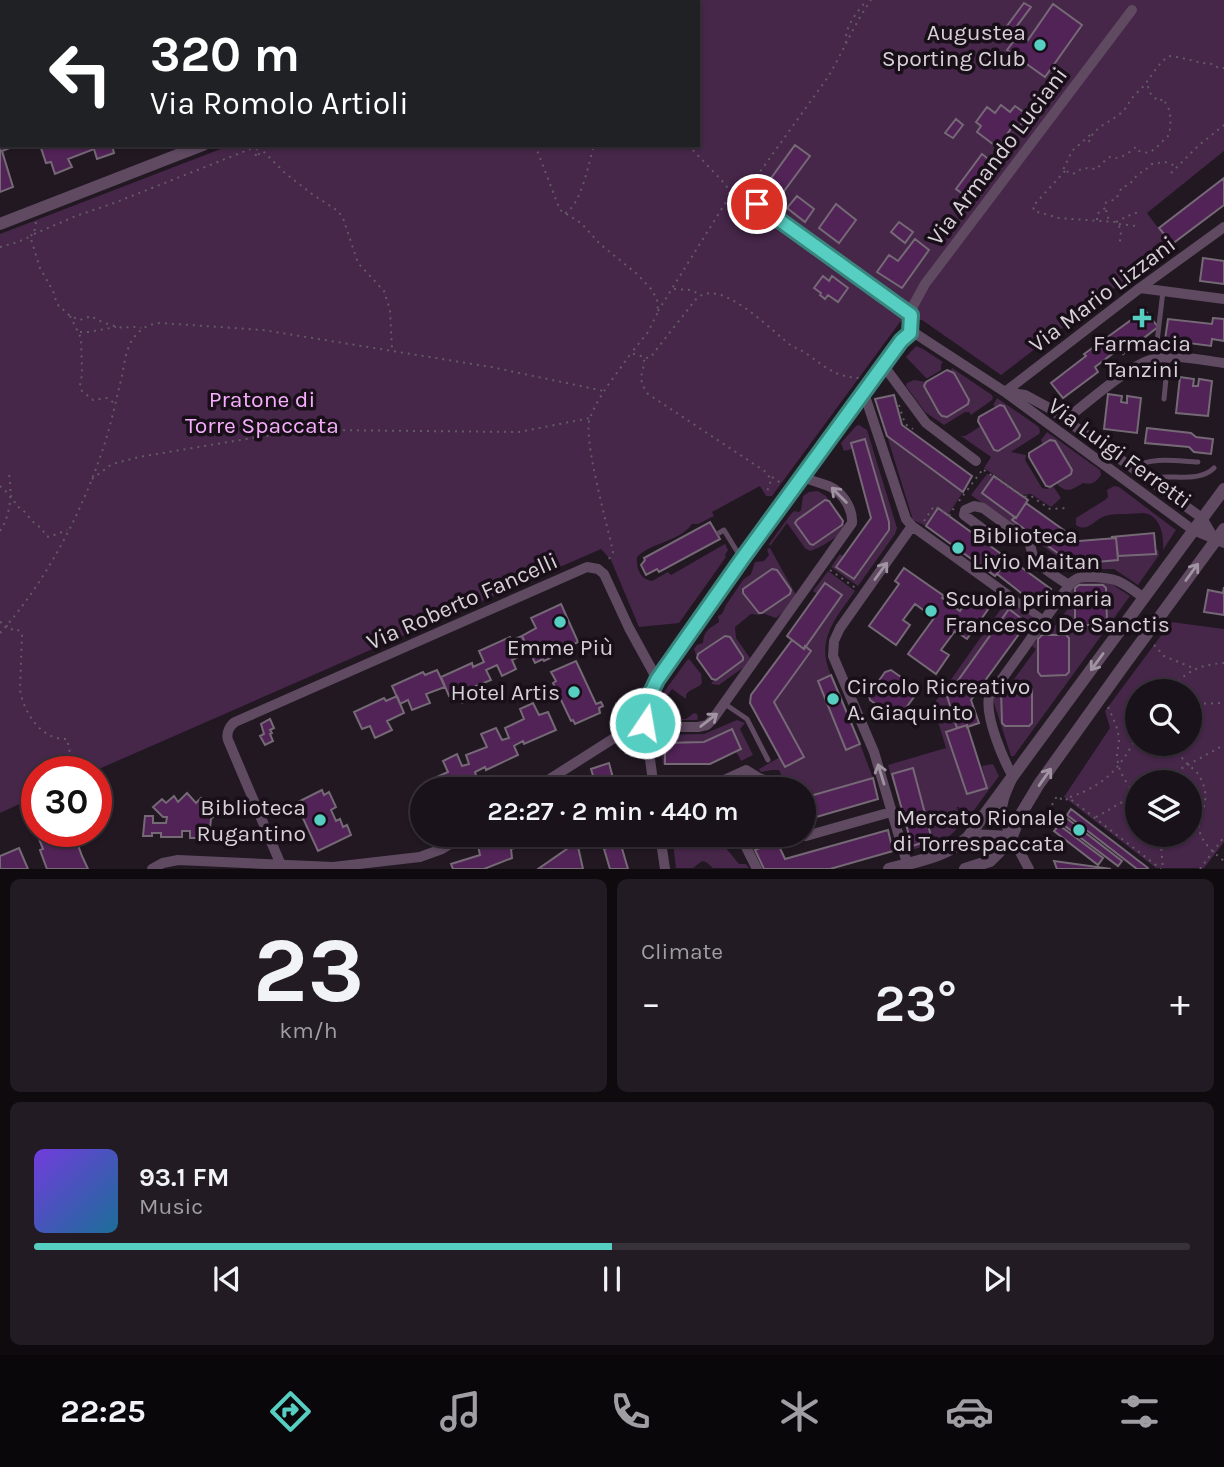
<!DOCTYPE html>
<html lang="en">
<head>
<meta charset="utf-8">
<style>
	:root { --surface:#19121a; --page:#221b23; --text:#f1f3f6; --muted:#9f9ea2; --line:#373239; --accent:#57cec2 }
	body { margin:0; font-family:Karla,sans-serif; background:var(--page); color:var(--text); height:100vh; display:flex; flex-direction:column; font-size:26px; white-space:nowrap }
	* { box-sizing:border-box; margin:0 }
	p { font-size:23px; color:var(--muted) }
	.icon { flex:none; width:38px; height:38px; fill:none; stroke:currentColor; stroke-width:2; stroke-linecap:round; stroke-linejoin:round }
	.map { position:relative; height:869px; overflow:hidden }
	.drawer { display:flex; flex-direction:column; gap:10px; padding:10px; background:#0e0a0e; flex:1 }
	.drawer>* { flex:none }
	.guide { position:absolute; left:0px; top:0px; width:700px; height:147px; box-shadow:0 2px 5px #0004,0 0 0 2px var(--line); background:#202124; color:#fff; overflow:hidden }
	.controls { position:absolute; left:1125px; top:679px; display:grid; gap:14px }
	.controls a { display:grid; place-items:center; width:77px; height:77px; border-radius:50%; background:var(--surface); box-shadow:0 2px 5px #0004,0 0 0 2px var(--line); font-size:35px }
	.speed { position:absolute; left:21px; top:756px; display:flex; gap:14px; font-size:35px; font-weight:700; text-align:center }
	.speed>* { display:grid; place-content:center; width:91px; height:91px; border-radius:50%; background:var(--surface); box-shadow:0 2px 5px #0004,0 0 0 2px var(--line); line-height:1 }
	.speed .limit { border:10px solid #d22; background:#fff; color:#111 }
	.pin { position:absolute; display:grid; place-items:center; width:60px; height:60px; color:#fff; margin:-30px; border:4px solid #fff; border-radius:50%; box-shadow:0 2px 7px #0007 }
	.me { position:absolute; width:77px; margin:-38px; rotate:12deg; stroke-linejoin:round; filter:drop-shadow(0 0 5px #0008) }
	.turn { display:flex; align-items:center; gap:24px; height:147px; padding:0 35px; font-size:32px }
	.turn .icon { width:91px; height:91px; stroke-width:2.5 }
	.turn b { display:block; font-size:49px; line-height:60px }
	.big { font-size:52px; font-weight:600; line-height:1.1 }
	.drawer .card { flex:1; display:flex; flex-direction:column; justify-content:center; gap:10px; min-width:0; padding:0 24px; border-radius:10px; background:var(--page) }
	.drawer .dial { align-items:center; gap:0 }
	.dial b { font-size:91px; line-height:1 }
	.song { display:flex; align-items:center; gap:21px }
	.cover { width:84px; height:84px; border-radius:10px; background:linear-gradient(135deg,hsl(260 70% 55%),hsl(200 70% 35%)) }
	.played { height:7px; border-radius:4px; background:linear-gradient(90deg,var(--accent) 50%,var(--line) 50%) }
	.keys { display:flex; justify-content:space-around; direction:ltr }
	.heat { display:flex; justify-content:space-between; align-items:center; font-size:38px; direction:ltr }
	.drawer .tiles { flex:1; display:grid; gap:10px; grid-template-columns:1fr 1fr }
	.card:last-child { grid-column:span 2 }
	.trip { position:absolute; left:410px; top:777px; width:406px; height:70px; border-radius:35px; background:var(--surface); box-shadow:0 2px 5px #0004,0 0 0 2px var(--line); font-weight:600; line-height:70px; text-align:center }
	.dock { display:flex; height:112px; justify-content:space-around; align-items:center; background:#0a070a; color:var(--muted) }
	.dock .icon { width:49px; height:49px }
	.dock .current { color:var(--accent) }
	.dock b { font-size:32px; color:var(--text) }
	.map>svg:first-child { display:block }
	.green { fill:#462649; fill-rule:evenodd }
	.building { fill:#512356; stroke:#756976; stroke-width:2 }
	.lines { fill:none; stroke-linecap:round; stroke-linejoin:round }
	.path { stroke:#635b64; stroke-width:2; stroke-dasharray:2 5; stroke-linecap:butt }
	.service { stroke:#5f4a61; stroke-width:5 }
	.pedestrian { stroke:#5f4a61; stroke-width:8 }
	.minor { stroke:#5f4a61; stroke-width:10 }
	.tertiary { stroke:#5f4a61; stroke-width:12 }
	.oneway { stroke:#a194a2 }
	.route-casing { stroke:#39867e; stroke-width:18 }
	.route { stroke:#57cec2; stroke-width:12 }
	.poi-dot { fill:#57cec2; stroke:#180f19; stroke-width:2.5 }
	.labels { text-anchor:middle; stroke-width:7; stroke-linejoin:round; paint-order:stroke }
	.poi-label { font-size:23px; fill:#d7d0d7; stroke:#180f19; text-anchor:end }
	.street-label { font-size:23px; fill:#d7d0d7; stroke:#180f19 }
	.park-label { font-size:23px; fill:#f6aefc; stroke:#180f19 }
</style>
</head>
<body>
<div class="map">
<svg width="1224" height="869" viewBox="0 0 1224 869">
	<rect width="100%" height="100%" fill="#211822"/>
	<!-- green -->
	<path class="green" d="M494,0H1224V151L1147,213L1171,245L1001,375L922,320L900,322L772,496H766L760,486L712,512L714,516L698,524H692C679,542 652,542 637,557C636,568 640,579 652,581L668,572L671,575L725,544L728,550L725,555L726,557L679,623L639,627L611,560L601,549L92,772H37V796L0,813V234L231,145H698V2H494Z
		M916,346L923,349L943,362L941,365V370L928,378H926L906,357Z
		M952,368L992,395L993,398L992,400L971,415L969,412H965L944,425L925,412L906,386L907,383L914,380L926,382C924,393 933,403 938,412L967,404L969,401L968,396L951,370Z
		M997,398L1039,427L1040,432L1039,434L1011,452L1026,455L1025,460L1042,488L1047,489L1053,486L1061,498L1051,507L1031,494L1023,495L995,475L982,493L1015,517L1013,520L1073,564L1117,560L1118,556L1155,554V550H1158L1159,555L1138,585L1114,569L1067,570C1061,568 1061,566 1061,559L971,495L987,474L994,475L984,468L991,457L961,436H965L981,426L994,450L998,451L1019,438L1020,435L1004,406L1000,405L996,407L993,405Z
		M859,425L867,430L897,528L895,534L858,586L831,567L840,554L844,557L889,530V522L866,439L851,443L852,449L844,451L841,443L856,426Z
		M1047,432L1100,470L1101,475C1095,483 1092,485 1083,483C1072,490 1066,494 1056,483L1068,476V472L1043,445L1041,440Z
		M887,436L963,492L948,515L938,509L926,526L913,520Z
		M1114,486L1119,487L1176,530L1163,550C1164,536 1161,516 1144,513C1139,513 1133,514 1127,514C1120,514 1112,514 1105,516C1094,520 1087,533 1076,525V518L1105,500L1108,497L1107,490Z
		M818,491L826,496L844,523C844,525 845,527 844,528C841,536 818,549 810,551L805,548L787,523L770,546L769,544L791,514L794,511L799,512L801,510L803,496L809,492ZM825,500L829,501L843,521L842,525L814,544H810L796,523L797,520Z
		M770,548L796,595L781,614L776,618L762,613L790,594L777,570L772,569L743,589V593L761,615L751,614L735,627L736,638L750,658L744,667L719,685L712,684L711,683L742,660L743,657L730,637L725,636L698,654L696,655L694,649L697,645L703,643C703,631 710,628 719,622L718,616L722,614L726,605L743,580L751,574L755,562L764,561L769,555L767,549Z
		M828,571L855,591C836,618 815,640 831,675L818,681L846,750L860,744L873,778L803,798V789H788L779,770H772L761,772L759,769L780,757L785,767L803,757L774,702L811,651L805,646L842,596L825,583L817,594L813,591Z
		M1075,583H1110L1130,596L1014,756H1011L993,700L1005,682H1012L1034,652L1036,649L1032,646L1044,631H1051L1070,606L1073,605V598L1067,594ZM1079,585H1103L1106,588V622L1103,625H1079L1075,622L1076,588ZM1042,635H1066L1069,638V672L1066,675L1042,676L1038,673V639ZM1005,686H1029L1032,689V723L1029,726H1005L1002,723L1001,689Z
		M1012,599L1036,616L1021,636L1018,634L1027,622L1009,610L947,696L957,728L946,732L967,794L987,788L982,766L993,764L999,776L969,817L962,816L959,807H957L960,823C951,842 930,844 911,850L908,836H909L912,846L932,840L913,769L894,786L888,765L946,748L933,705L1005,603L1008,604Z
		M1171,622L1224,629V842L1204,868H1156L1064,797L1110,728L1105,711ZM1138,691H1190V744H1138ZM1138,782H1190V835H1138Z
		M688,659L690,660L701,674L702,683C698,689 690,688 686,695V699L672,689L661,705L663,718L686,719L694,713L697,714L698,718L697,720H658L656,710L658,700Z
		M737,720L745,723L740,729L753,755L741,761L736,751L741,748L732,729L704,742L665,743V764L663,765L660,735L704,734Z
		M672,835H688L695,843H700L709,835H718L716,836L739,864H746L749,868H713L706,862L702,861L693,868H676Z"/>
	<!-- building -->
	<path class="building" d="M135,0H224V2H134Z
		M1024,3L1031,7L1014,30L1028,40L1053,4L1082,25L1045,77L1007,50L1016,38L1004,30Z
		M1001,105L1010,112L1015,106L1025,113L1022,117L1025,119L1017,129L1013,126L1002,141L1007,145L1002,151L977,132L981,126L976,122L987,107L995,113Z
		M956,119L963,125L953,138L945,133Z
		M2,124V145H9L10,148L2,151L13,187L0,192V125Z
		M40,145H112L114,153L97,159L94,149L68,159L72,167L55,174L51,162L46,163Z
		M795,145L810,156L773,206L759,195Z
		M982,154L993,163L982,177L985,179L970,199L956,189Z
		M1224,178V205L1172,244L1159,228Z
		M797,196L814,209L805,222L787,208Z
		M836,204L856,220L839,243L819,228Z
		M899,222L913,232L905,243L891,232Z
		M915,239L929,250L902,288L877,272L889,255L898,261Z
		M1203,258L1224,261V284L1200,281Z
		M823,276L829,281L832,276L848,288L838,302L828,295L825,299L820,295L821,293L814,288Z
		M1145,310L1158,327L1123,354L1119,349L1095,367L1098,372L1063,398L1051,383L1086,356L1084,354Z
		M1213,318L1224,319V341L1212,339L1211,346L1165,340L1168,319L1212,324Z
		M947,370L954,373L969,400L968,404L947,417L942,416L939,413L924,386L926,382Z
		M1180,377L1194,379L1193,386H1198L1199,379L1212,381L1208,416L1176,413Z
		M1108,394L1122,396L1121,402L1127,403V396L1141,398L1137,433L1104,429Z
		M894,395L902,425L972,476L963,492L887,436L875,399Z
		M1000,405L1004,406L1020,435L1019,438L998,451L994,450L978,421L979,417Z
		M1147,428L1191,433L1196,437L1213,439L1211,454L1194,452L1189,447L1145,443Z
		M865,439L889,522V530L854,579L836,567L871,518L851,443Z
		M1050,440L1055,441L1072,470L1071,474L1050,487L1046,486L1029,457V453Z
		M994,476L1028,500L1016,518L982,493Z
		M825,500L829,501L843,521L842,525L813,545L810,544L795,523L797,520Z
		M1026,503L1079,541L1116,538L1118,560L1073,564L1012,520L1015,517L1016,518Z
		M938,508L1008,559L995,576L926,526Z
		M710,522L720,539L659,572L657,569L646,575L641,565L645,560L644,558Z
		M1154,533L1156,554L1118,556L1116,538L1111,537Z
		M1007,557L1051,589L1039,607L997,574L1008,559Z
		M904,568L944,596L942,598L960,611L971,595L989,608L967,639L955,631L941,650L949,655L936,674L908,654L934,618L915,604L903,620L910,625L896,645L869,626L899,584L895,581Z
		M772,569L777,570L791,590L790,594L762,613H759L743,593V589Z
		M825,583L842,595L804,649L787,636Z
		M1079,585H1103L1106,588L1107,622L1103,625H1078L1075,622V588Z
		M1224,587V615L1204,612L1208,590L1223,593Z
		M561,604L578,642L558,652L559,654L544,661L543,659L535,663L522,636L536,628L531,618Z
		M1009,609L1027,623L971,700L979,723L967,727V725L957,728L947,696Z
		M1042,635H1066L1069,638V672L1066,675L1041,676L1038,672V639Z
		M522,636L529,652L512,660L516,669L502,676L497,665L486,670L491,680L471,688L475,697L462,703L458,692L449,696L441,677L472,663L473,667L484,662L479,651L510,637L512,640Z
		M725,636L730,637L743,657V660L716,680L712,679L697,658L698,654Z
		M792,640L804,649L805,646L811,651L774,702L804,757L785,767L750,703L751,695Z
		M576,661L596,704L601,702L603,706L599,708L600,713L575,724L573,720L571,721L553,683L556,681L551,672Z
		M437,670L445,687L426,694L430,703L412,710L408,700L400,704L392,686L423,672L425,675Z
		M891,670L919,690L900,716L894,717L870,700L869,695L885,672Z
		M831,675L860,744L846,750L818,681Z
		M1005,686H1029L1032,689V723L1029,726H1005L1002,723L1001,689Z
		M397,696L404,713L387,721L392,730L375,738L370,726L362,729L354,712L384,698L386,701Z
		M533,703L539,715L548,712L556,730L524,744L523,741L514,746L518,755L486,770L485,767L475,772L478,782L461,789H432L428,781L448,772L443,761L457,754L462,766L469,764L466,755L487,747L481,734L496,728L502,740L509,738L505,728L524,719L520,709Z
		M270,719L274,728L270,730L272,733L270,734L273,741L265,745L260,736L264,734L261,724Z
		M967,725L987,788L967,794L946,732Z
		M732,729L741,749L710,764H665V743L704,742Z
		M609,763L616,789H597L591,769Z
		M913,768L932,840L912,846L892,774Z
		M750,776L757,789H732L730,785Z
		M873,778L878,799L806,820L803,811V798Z
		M322,790L324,795L329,792L336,807L331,810L336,821L340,819L343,827L347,825L351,835L318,851L296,803Z
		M187,793L196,803L201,798L208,806L213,801L222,809L211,819L209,838H190V831H182V837H161V833H152V836H143L145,816H153V823H166L167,817H163L153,807L162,799L166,803L174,796L178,802Z
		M1071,809L1148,868L1147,869H1137L1067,815Z
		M1065,817L1122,861L1118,866L1061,823Z
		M1059,825L1103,858L1098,865L1054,831Z
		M888,830L893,851L830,869H764L755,850L760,848L753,835H779L782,842L778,844L785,859Z
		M59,831H73L82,856L88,869H47L40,850L43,849L39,839Z
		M507,835H538L540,841L511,849L512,858L484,869H453L451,864L480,855L478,846L507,837Z
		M604,835H622L625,843L621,845L628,869H610L604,849L607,848Z
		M577,842L583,869H538Z
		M19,848L28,869H0V856Z
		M1054,861L1111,869H1057Z"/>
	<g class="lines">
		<!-- path -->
		<path class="path" d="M516,0L521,2
			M602,0V2
			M556,2L558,0
			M646,2L647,0
			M846,43C844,27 857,12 867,0
			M1090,135L1072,151L1063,170L1073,174L1083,168L1097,169C1100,165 1106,159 1110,157C1112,157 1114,158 1116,158C1121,158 1132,151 1136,147L1139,151L1148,153C1157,149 1162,141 1169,135C1171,124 1172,109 1164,101V99L1158,101L1149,92L1147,81
			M1089,142C1093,126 1113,122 1124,110C1128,106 1129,101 1133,97C1135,94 1139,91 1141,89C1151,78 1157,64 1169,56C1185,57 1198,64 1214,64L1218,68H1224
			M258,145L254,147L258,150L255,157L263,151L285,173L312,194L338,211L343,218L358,263L384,291L390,310L392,350
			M535,145L560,210L581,223L600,244L637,274L651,289L657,299L658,312L648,332L632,352
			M688,145L726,185L729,192V197
			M1065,171L1033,206L1034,211L1059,218L1115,222C1123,227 1121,237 1119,245
			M1171,173L1198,146L1224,125
			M744,194L828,77C843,52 854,24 871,0
			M1106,210L1109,221
			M565,213C581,206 589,162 594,145
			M1097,220V214L1105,208V203L1116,199L1122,187L1129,185L1138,174L1144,171L1152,164L1165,162L1176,166
			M36,222L34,234L30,236L40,268L53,291L57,304L69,315L75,318L80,320L91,316C98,321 110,325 118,327C126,329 131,325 141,328
			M1116,222L1134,213H1139
			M1119,224L1136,226
			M34,234L76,216L114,203L253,148
			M0,247L18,242L29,237
			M674,289L691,290L699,294
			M658,311L726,202L737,193L749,196
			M70,316L81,338L82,374L80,386L82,391L93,400L108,398L115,404
			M80,332H88L116,327
			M646,358L651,357L656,350L697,298C722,277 772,332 792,346C797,349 802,350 807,354C825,367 836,377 859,378
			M899,405L905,424L913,429
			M984,470L1023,497L1031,496L1050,509L1067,508
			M772,477L782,484
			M92,479L112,464L139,457L258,437L322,430L519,432L590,418
			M0,486L13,498L16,505L26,513L31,520L42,529L46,536L49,537L67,530
			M959,501L983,469
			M949,516L954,508
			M924,521L934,506L949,516H953
			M0,531C11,514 12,494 9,474
			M609,559L613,552C608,527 582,436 590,418C599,394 617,374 631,353L644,357C645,375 635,375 648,394L766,472L771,480L766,495
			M830,570L857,589
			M0,622L5,624L10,630C16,627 18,630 22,634L20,690C24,713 41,740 67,739L70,753V772
			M0,633C48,580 86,505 107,436C112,419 116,401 120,384C124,370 124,355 131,342C138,330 147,324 161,323L263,330L491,367L604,391
			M1154,645L1164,656L1193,668
			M1168,691C1187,672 1196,665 1224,663
			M1190,704L1224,703
			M1108,707C1113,718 1118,728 1119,739C1119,745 1117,751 1117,756C1118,772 1127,785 1138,796
			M1190,714L1191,705
			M1178,744C1180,766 1194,764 1201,779C1219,816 1173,821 1224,861
			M1157,782L1224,745
			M663,783L710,782
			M1070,797C1106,785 1121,767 1138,734
			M1052,805L1057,796L1064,801L1069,798L1161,869
			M1096,817L1138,793
			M1160,835L1163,869
			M1200,869L1224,837"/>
		<!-- service -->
		<path class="service" d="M1155,359L1163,291
			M1164,399L1168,358
			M1133,468C1152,456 1176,461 1198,462
			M1147,479C1168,473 1198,484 1214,468
			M719,533L724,530L741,558
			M725,704L747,719L768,760"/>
		<!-- pedestrian -->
		<path class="pedestrian" d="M1012,598L1044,620"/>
		<!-- minor -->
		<path class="minor" d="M757,204L911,315
			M1140,288L1224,299
			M910,333L913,306L925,284L1132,10
			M910,333L916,334L1005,392L1193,530L1224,543
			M884,366L926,423L976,461
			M1005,392L1140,288L1224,227
			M1005,392L1025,395L1049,408L1202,518L1215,540
			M864,393L906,519L912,526L840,628L834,641L833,656L874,752L907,863
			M1065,420C1086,404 1130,364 1154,359C1177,354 1201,360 1224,363
			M912,526L1012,598
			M991,535L964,515L965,510L974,506L983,508L1028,541C1032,547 1031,553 1034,558C1040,568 1060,579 1069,585
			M534,789L630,728L645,722L661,727H698L707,725L713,719L852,523C853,511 845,496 834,489C826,483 813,483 803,476
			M654,789L645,722L647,703L657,679L742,559L901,341L910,333
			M720,789V784L722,781L746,770L759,778L770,782L774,789
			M970,834L1012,836
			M660,835L665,869
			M740,835L757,869
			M798,835L806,836L891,812
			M281,865L228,740C226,734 229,726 235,722L587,567L598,569L604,574L629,628L657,679
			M152,869L163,863L178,860L333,867L420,857L442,849L465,835
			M1029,869L1002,818C1000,804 1007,790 1013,777C1003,759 985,717 989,697L1070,584C1077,577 1081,577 1091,577C1119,578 1122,582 1144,598"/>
		<!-- tertiary -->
		<path class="tertiary" d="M268,2L269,0
			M0,224L203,145
			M889,869C916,861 947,857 968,837L1224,489
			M965,869L990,861L1003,848L1012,836L1021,814L1039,784L1122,668L1224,529"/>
	</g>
	<!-- one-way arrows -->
	<defs><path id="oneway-shaft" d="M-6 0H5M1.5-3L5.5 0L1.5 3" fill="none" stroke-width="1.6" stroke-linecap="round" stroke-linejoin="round" transform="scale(1.75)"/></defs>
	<g class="oneway">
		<use href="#oneway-shaft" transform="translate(839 495) rotate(-135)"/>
		<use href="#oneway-shaft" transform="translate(881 571) rotate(-54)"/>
		<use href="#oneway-shaft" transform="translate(1192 572) rotate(-54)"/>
		<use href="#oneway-shaft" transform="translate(1097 662) rotate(126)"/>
		<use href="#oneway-shaft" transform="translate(709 720) rotate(-38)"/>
		<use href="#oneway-shaft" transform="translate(881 774) rotate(-107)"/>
		<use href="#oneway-shaft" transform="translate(1045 777) rotate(-55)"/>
	</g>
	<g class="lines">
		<defs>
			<path id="route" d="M645,723L646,703L657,680L742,559L901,341L910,333L911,315L757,204"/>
		</defs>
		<!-- route casing -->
		<use href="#route" class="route-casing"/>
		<!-- route -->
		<use href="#route" class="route"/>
	</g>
	<!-- markers -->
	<g class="poi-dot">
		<circle cx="1040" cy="45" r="7"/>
		<path d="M1138.5 307.5h7v7h7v7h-7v7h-7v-7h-7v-7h7z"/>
		<circle cx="958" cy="548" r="7"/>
		<circle cx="931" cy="611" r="7"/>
		<circle cx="560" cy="622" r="7"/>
		<circle cx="574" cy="692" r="7"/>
		<circle cx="833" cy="699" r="7"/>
		<circle cx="320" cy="820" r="7"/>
		<circle cx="1079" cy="830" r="7"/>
	</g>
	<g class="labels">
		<!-- poi labels -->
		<g class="poi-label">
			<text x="1026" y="40">Augustea<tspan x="1026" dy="26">Sporting Club</tspan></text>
			<text x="1142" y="351" text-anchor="middle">Farmacia<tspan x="1142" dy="26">Tanzini</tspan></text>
			<text x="972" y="543" text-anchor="start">Biblioteca<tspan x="972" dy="26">Livio Maitan</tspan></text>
			<text x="945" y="606" text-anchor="start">Scuola primaria<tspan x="945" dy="26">Francesco De Sanctis</tspan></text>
			<text x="560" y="655" text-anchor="middle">Emme Più</text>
			<text x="847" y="694" text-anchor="start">Circolo Ricreativo<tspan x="847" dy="26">A. Giaquinto</tspan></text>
			<text x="560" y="700">Hotel Artis</text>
			<text x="306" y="815">Biblioteca<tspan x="306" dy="26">Rugantino</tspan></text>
			<text x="1065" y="825">Mercato Rionale<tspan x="1065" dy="26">di Torrespaccata</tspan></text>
		</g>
		<!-- street labels -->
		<g class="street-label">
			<text transform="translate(997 156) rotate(-53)" y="8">Via Armando Luciani</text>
			<text transform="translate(1102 294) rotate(-37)" y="8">Via Mario Lizzani</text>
			<text transform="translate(1120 453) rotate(36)" y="8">Via Luigi Ferretti</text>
			<text transform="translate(462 601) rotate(-24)" y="8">Via Roberto Fancelli</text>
		</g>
		<!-- park labels -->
		<g class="park-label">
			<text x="262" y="407">Pratone di<tspan x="262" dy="26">Torre Spaccata</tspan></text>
		</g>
	</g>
</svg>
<div class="controls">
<a><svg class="icon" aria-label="search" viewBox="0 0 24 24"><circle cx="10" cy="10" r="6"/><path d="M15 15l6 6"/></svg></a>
<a><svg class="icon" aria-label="layers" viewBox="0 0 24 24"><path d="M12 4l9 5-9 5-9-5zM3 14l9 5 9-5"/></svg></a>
</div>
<div class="speed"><div class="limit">30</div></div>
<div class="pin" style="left:757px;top:204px;background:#d93025"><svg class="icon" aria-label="arrive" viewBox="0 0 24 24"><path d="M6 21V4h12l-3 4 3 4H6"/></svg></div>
<svg class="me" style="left:645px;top:723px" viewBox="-20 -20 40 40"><circle r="17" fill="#57cec2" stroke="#fff" stroke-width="3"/><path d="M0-11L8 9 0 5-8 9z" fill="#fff"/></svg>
<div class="trip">22:27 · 2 min · 440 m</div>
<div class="guide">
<div class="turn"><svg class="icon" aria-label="left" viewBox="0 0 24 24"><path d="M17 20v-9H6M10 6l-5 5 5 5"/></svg><div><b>320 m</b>Via Romolo Artioli</div></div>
</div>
</div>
<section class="drawer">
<div class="tiles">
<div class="card dial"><b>23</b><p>km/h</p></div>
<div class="card"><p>Climate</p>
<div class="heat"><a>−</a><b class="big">23°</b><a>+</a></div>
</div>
<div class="card">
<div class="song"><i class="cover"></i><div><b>93.1 FM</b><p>Music</p></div></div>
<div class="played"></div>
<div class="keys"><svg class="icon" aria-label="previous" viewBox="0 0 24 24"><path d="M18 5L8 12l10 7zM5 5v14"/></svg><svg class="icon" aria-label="pause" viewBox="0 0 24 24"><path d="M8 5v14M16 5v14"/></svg><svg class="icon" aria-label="next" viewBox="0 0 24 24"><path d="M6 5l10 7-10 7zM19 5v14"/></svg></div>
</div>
</div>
</section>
<nav class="dock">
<b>22:25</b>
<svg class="icon current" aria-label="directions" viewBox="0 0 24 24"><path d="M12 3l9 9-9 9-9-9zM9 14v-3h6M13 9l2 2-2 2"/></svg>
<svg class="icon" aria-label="music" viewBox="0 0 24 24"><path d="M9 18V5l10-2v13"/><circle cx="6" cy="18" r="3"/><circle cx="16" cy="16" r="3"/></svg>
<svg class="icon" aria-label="phone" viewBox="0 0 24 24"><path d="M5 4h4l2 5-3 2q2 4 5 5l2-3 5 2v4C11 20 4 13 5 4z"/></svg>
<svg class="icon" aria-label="climate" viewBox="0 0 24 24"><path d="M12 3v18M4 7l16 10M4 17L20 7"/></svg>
<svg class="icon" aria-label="car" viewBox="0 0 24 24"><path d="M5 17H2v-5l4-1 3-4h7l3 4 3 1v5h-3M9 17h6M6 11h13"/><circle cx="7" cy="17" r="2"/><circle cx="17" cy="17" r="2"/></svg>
<svg class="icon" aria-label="filters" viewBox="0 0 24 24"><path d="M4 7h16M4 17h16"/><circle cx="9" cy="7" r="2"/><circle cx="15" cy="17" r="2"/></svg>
</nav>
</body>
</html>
